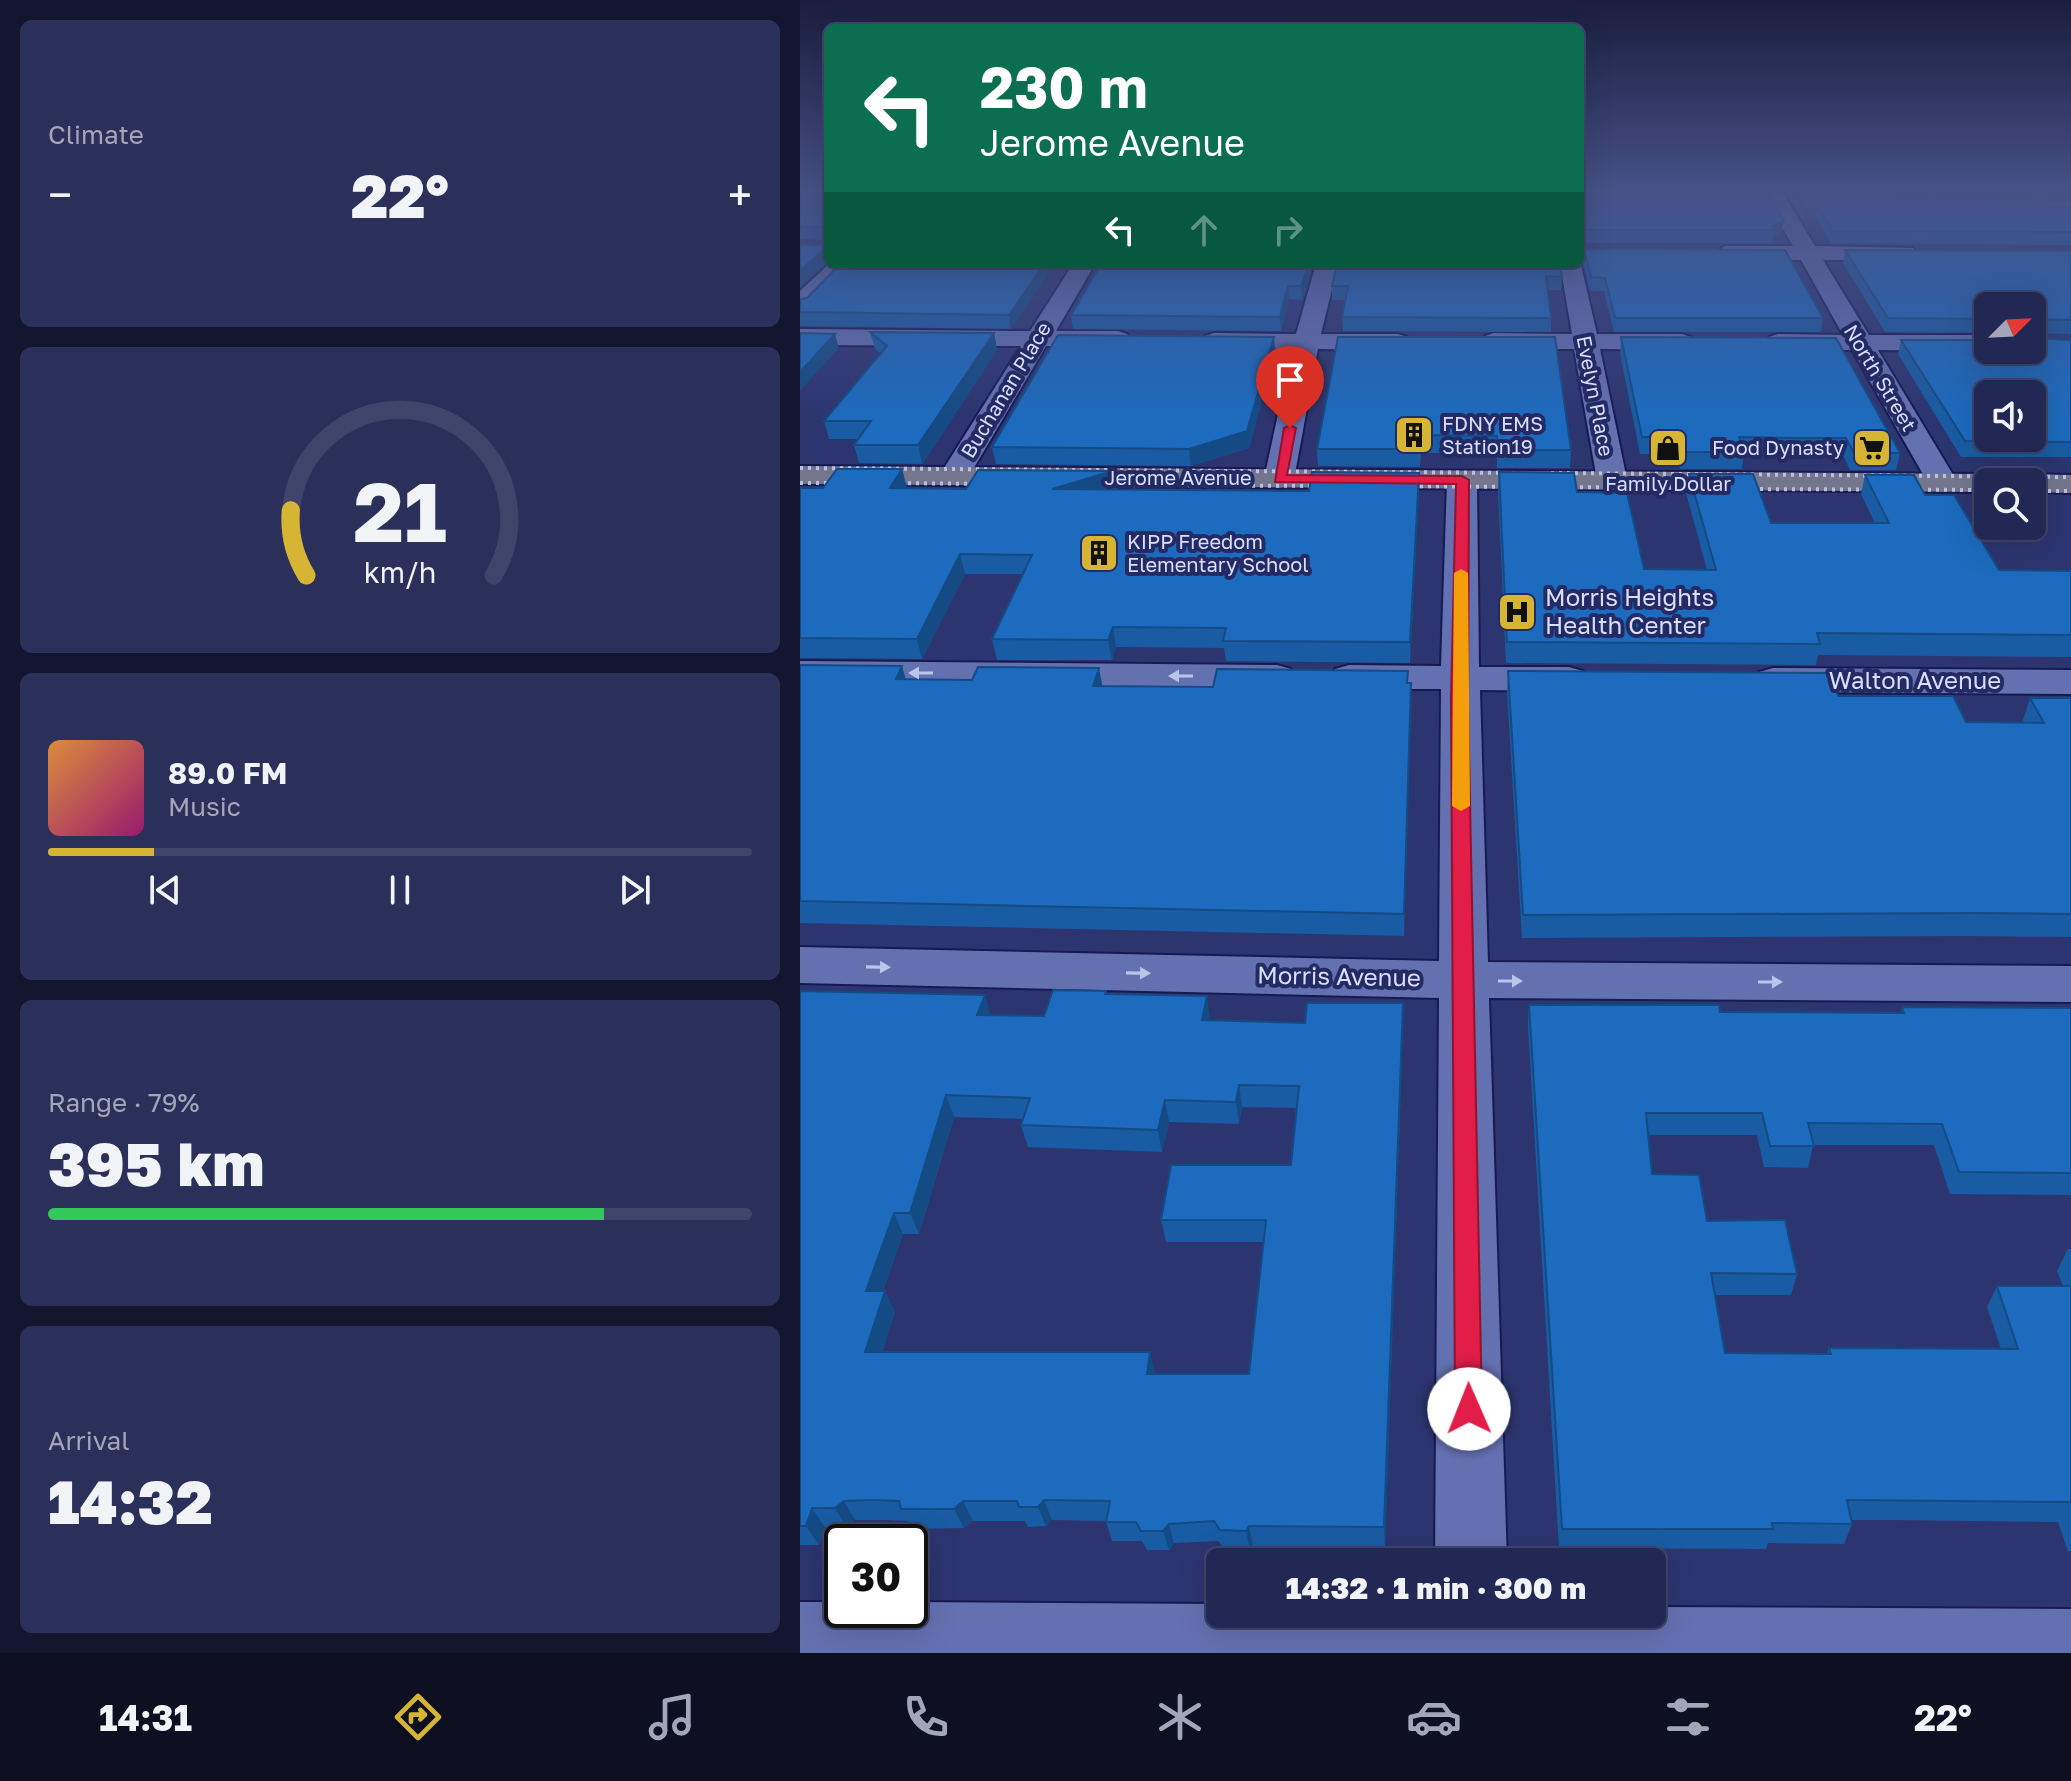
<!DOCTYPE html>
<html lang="en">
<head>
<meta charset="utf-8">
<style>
	:root { --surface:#222854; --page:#2a305a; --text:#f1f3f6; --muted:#a2a6b8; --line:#3f446b; --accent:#d6b534 }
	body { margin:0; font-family:"Golos Text",sans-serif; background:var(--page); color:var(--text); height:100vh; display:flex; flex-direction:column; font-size:30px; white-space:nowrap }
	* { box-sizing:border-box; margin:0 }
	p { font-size:26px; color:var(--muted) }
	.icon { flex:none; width:44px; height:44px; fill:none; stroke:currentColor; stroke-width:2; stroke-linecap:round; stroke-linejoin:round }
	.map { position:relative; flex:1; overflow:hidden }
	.side { display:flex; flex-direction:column; gap:20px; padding:20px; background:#13162e; width:800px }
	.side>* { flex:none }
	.top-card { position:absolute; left:24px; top:24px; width:760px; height:244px; border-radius:12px; box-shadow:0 8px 32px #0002,0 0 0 2px var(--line); background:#0b6e4f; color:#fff; overflow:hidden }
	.needle { width:52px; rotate:66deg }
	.controls { position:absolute; left:1174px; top:292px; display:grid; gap:16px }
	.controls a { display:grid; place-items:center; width:72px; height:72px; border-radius:12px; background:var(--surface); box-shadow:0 8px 32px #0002,0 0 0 2px var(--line); font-size:40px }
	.speed { position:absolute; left:24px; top:1524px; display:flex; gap:16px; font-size:40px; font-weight:700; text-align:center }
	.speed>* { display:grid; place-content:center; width:104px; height:104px; border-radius:50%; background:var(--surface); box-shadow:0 8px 32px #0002,0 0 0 2px var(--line); line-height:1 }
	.speed .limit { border:4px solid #111; border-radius:12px; background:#fff; color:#111 }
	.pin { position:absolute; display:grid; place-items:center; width:68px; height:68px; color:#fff; margin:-82px -34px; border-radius:50% 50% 50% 0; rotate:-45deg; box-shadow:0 0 8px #0007 }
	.pin .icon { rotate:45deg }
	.me { position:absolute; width:88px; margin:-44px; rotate:359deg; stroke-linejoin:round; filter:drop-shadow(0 0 6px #0008) }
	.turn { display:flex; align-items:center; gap:28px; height:168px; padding:0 24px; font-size:36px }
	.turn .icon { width:104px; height:104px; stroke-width:2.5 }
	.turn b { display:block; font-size:56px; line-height:68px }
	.lanes { display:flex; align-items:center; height:76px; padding:0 24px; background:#0003; justify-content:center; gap:40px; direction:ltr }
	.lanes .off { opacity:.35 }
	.big { font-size:60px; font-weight:800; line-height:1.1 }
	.side .card { flex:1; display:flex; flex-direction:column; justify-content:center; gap:12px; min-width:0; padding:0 28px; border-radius:12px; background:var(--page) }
	.side .dial { align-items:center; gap:0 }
	.dial svg { height:208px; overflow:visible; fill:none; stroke:var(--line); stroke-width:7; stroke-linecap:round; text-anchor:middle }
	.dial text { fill:var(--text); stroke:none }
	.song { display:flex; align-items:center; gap:24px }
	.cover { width:96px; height:96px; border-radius:12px; background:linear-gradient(135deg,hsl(30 70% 55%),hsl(320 70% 35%)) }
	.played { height:8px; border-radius:4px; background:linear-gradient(90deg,var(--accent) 15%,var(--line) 15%) }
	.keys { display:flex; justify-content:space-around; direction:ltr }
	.heat { display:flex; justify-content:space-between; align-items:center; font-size:44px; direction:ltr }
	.charge { height:12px; border-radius:6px; background:linear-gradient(90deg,#34c759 79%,var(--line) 0) }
	.trip { position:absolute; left:406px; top:1548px; width:460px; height:80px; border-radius:12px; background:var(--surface); box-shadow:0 8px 32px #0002,0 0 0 2px var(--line); font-weight:800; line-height:80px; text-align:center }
	.dock { display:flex; height:128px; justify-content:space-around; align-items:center; background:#0e1022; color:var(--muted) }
	.dock .icon { width:56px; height:56px }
	.dock .active { color:var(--accent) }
	.dock b { font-size:36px; color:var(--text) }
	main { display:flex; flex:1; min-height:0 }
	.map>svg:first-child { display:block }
	.green { fill:#8b3826 }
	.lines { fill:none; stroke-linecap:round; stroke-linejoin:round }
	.minor-casing { stroke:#171a52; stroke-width:4 }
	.secondary-casing { stroke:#171a52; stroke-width:4 }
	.minor { fill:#6471b1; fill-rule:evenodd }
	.secondary { fill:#73768c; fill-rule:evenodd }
	.rail { stroke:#b8bfe1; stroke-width:4; stroke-dasharray:3 5; stroke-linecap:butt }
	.wall { fill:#195ca3; fill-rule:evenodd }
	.shaded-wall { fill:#144b85 }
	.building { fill:#1d6bbe; stroke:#144b85; stroke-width:2; fill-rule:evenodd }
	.oneway { fill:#bbc4e9 }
	.route { fill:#e11d48; stroke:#92132f; stroke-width:2 }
	.slow { fill:#f59e0b }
	.labels { text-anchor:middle; stroke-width:8; stroke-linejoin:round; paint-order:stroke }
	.far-street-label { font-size:20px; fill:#d8dffc; stroke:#242a64 }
	.far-poi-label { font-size:20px; fill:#d8dffc; stroke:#242a64; text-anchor:start }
	.poi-label { font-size:24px; fill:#d8dffc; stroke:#242a64; text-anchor:start }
	.street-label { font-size:24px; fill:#d8dffc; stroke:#242a64 }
</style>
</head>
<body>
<main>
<section class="side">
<div class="card"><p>Climate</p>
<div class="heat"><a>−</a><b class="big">22°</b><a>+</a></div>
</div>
<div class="card dial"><svg viewBox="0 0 100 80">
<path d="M14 69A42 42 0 1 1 86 69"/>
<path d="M14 69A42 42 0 0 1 8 44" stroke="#d6b534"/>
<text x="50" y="56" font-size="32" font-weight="700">21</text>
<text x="50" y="72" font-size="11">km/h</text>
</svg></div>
<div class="card">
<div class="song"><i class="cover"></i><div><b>89.0 FM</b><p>Music</p></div></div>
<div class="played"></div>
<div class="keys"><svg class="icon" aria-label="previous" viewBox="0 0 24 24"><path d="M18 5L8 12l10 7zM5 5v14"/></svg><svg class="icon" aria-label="pause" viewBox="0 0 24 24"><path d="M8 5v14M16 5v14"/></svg><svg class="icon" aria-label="next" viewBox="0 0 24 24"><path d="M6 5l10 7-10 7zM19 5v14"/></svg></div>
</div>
<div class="card"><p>Range · 79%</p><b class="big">395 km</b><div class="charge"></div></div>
<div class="card"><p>Arrival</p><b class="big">14:32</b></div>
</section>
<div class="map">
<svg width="1271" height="1653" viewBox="0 0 1271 1653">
	<rect width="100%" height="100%" fill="#2d3570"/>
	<!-- green -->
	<path class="green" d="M1082,190H1271V199Z"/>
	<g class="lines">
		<defs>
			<path id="minor" d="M961,190H981L1015,246L1113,248L1116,253L1113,258L1105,260H1023L1069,335H1188V350H1191L1188,351L1078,350L1158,483L1154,490L1143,492L1132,490L1052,350H978L969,347L965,342L969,337L978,334L1043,335L1001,260H925L914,253L925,246H993Z
				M780,261L797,334H882L891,337L895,342L891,347L882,350L800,349L827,480L823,487L812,489L801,487L797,480L774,349H694L685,346L681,341L685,336L694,333L772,334L760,264H780Z
				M29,264H53L9,309L0,311V291Z
				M273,264H295L256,331H318L327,334L331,339L327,344L318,347L246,346L165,483L154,485L143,483L139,476L221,346L0,345V329L230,331Z
				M516,264H538L521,334H598L607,337L611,342L607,347L598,350L518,349L494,479L490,486L479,488L468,486L464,479L492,349H414L405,346L401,341L405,336L414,333L496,334Z
				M662,471L673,473L677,480L679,667H769L783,671L788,679L783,687L769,691L680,690L688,962L1271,966V1002L689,998L707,1562H635L639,998L0,983V947L639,961L641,689H549L535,685L530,677L535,669L549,665L641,666L647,480L651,473Z
				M0,661L477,665L491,669L496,677L491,685L477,689L0,683Z
				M973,668L1271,670V694L973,692L959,688L954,680L959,672Z
				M0,1602H42V1610H110V1602L420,1604V1614H852V1607L1271,1609V1653H0Z"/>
			<path id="secondary" d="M0,466L1188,474L1199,476L1203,482H1188V492L0,484Z
				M1232,474L1271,475V493L1232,492V482H1217L1221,476Z"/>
		</defs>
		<!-- minor casing -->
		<use href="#minor" class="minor-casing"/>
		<!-- secondary casing -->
		<use href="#secondary" class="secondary-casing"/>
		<!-- minor -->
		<use href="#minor" class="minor"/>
		<!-- secondary -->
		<use href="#secondary" class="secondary"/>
		<!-- rail -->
		<path class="rail" d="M0,468L719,473
			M751,473L1271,477
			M0,483H48
			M84,483L192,484
			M292,485L532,486
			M596,486L720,487
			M756,487L908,488
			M936,489L1188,490
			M1232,491H1271"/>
	</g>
	<!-- wall -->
	<path class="wall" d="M0,190H28V262L0,287V244L27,245V240L0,239Z
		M780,190H966L982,233L973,238L972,243H780Z
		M992,190H1047L1271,201V245L1031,243L1014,215L1003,221L990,199Z
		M1170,190H1271V195Z
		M784,249L1023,318L1021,332H814L804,291H790L783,262Z
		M1045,250L1271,251V334L1232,333L1188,306V333L1085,332L1043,263Z
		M255,264L211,329L0,326V299Z
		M513,264L502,300L489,299L481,331L273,329L271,315Z
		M537,264L762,277L761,290H748L751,318V332L543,331L542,317L545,300H532V286Z
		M70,332L194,333L197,350L122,464L59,463L54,445L58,439H29L24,421L81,354L75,349Z
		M474,337L475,353L449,448L391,466L196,464L192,447Z
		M538,337L771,450L770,468H697V453H621L620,467L518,466L517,449Z
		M821,337L1100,453L1096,470H1050L1043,455H995L944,454L942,469H880L876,454H840L820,353Z
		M1101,340H1271V457H1161L1098,354Z
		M102,469L107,489L509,491L619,473V491L610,663L426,661L424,648L316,647L312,660H197L192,639L223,574H165L122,659L0,658V488H23Z
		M699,472L777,492L844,569L907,570L886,493L889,474L971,523H1075L1061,494L1065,475L1125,495L1199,570L1271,571V657L1018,655L1016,665L706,663L698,492Z
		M0,665L106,679L303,686L413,687L608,683L611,704L604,936L0,923Z
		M708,671L1038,696L1166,722L1224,723L1223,720L1230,698H1271V937L1169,936L722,938L707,692Z
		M0,991L191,1015L244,1016L306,991L307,994L410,1018V1021L505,1023L603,1003V1024L585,1546H453L450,1550L425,1549L418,1541L374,1543L369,1550H347L342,1541H312L306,1521L252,1520L246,1526L228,1527L225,1521H173L164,1528L112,1529L108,1521L84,1520H55L47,1528L25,1527L19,1545H0ZM442,1107L496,1108L491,1165L361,1220L366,1242H464L449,1374H355L82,1352L95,1312L85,1291H83L103,1234H119L154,1117L223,1119L221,1125L228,1147L362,1152L369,1122L439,1124Z
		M729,1005L920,1012L1101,1013L1102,1007L1271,1008V1195L1150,1194L1134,1145H1013L1008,1168L964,1167L957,1135H848L852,1174L907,1221L997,1274L991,1295H915L925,1353L1027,1354L1029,1348L1201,1349L1187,1307L1197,1286H1263L1257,1271L1268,1249H1271V1551H1268L1258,1522L1092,1520H1051L1052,1524L1044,1544L968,1543L966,1549L759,1548L728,1027Z"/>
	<!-- shaded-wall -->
	<path class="shaded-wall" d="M1016,203L1014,215L1003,221L1005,209Z
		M984,221L982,233L973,238L974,230L972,227Z
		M26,248L28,262L0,287V270Z
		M244,264H255L211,329L209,315Z
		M509,264H513L502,300L501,286Z
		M488,286L489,299L481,331L480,317Z
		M194,333L197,350L122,464L118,445Z
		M35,334L39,348L0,391V372Z
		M474,337L475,353L449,448L391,466L389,449Z
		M102,469L107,488L95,507L90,488Z
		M313,471L316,489H252Z
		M619,473V491L610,663V642Z
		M160,554L165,574L122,659L117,639Z
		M313,627L316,647L312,660L308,640Z
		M102,666L108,687L96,679Z
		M299,668L303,689L293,686Z
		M611,683V704L604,936V914Z
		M185,995L191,1016L177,1015Z
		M407,996L410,1018L405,1042L402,1020Z
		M603,1003V1024L585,1546L584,1527Z
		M439,1085L442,1107L439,1124L436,1102Z
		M146,1095L154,1117L119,1234L110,1213Z
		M365,1100L369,1122L362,1152L358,1130Z
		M94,1213L103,1234L76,1312L66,1291Z
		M85,1291L95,1312L76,1372L65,1352Z
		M350,1352L355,1373L352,1394L347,1374Z
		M244,1500L252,1520L246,1526L238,1507Z
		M44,1501L55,1520L47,1528L35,1508Z
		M163,1501L173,1521L164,1528L154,1509Z
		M12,1508L25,1527L19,1545L6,1526Z
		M369,1524L374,1543L369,1550L363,1531Z
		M449,1526L453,1546L450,1550L446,1531Z"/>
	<!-- building -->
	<path class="building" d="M0,190H28V248H26L0,270V245H27V227H0Z
		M780,190H966L984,221L972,227L974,230H780Z
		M994,190H1047L1271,201V232L1033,231L1016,203L1005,209Z
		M784,249L985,250L1023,318H815L805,278L791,277Z
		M1045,250L1271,251V320L1234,319L1232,330V306H1188V319L1088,318Z
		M40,264H244L209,315L0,312V299L7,298Z
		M301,264H509L501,286H488L480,317L271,315Z
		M537,264H760L762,277L746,276L751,318L542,317L548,286H532Z
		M70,332L194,333L118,445H54L71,421H24L87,346Z
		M0,333L35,334L0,372Z
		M258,335L474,337L447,431L389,449L192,447Z
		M538,337H755L771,450H698L697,436L621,435L620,449H517Z
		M821,337L1036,338L1100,453H1054L1046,438H998L939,437L944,452H882L878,437H842Z
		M1232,338L1271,340V442L1165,441L1101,340H1188V350H1232ZM1188,394H1232V438H1188Z
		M37,469H102L90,488L166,489L178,470L313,471L252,489L509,491L512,472L619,473L610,642L423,641L426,628L313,627L308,640L192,639L232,555L160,554L117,639L0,638V488H23Z
		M699,472L774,473L777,492L827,493L844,569L916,570L889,474H953L971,523H1089L1065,475H1114L1125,495H1154L1199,570L1271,571V635L1017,633L1020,644L707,642Z
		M0,665L102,666L96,679L172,680L178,667L299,668L293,686L413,687L417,669L608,671L607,683H611L604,914L0,901Z
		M708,671L1031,673L1038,696H1153L1166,722L1244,723L1230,698H1271V914L1177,913L723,915Z
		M253,990L306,991L305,994L407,996L402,1020L505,1023L507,1003H603L584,1527L449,1526L446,1531L420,1530L414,1521L369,1524L363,1531H341L336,1522H306L310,1501L244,1500L238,1507H219L217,1501H163L154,1509H101L99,1501L73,1500L44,1501L35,1508H12L6,1526H0V991L185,995L177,1015L244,1016ZM439,1085L499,1086L491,1165H371L361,1220H466L449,1374H347L350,1352H65L85,1291H66L94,1213H110L146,1095L230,1098L221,1125L358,1130L365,1100L436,1102Z
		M729,1005H919L920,1012L1104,1013L1102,1007L1271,1008V1173L1159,1172L1142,1124L1008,1123L1014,1146H970L962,1113H846L852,1174L899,1175L907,1221L985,1220L997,1274L911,1273L925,1353L1031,1354L1029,1348L1218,1349L1197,1286H1271V1503V1502L1047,1500L1052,1524L972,1523L973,1529H762Z"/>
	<!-- one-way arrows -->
	<defs><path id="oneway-solid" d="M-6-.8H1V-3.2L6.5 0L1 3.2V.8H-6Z" transform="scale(2)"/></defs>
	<g class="oneway">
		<use href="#oneway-solid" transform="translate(121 673) rotate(-180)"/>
		<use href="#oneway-solid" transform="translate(381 676) rotate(-180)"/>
		<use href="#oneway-solid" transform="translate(78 967) rotate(1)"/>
		<use href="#oneway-solid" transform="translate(338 973) rotate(1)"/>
		<use href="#oneway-solid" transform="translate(710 981)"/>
		<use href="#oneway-solid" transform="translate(970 982)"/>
	</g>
	<!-- sky -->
	<linearGradient id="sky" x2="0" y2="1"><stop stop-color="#191d3e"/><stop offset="0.45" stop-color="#465186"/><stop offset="1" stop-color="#465186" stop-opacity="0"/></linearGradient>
	<rect width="1271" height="422" fill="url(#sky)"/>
	<!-- route -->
	<path class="route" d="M490,425L496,428L487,475L662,476L669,480L668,700L682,1409L678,1418L669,1422L659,1418L655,1409L651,700L656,484L475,482L484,428Z"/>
	<!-- slow -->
	<path class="slow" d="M661,569L668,573L670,806L661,811L652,806L654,573Z"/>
	<!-- icons -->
	<defs>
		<symbol id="building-square" viewBox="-11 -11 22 22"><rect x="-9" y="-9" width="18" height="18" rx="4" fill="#d6b534" stroke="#242a64"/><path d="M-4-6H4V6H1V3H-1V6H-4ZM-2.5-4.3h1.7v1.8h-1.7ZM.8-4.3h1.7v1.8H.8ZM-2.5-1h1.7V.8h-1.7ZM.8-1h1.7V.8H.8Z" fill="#111"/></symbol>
		<symbol id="shop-square" viewBox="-11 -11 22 22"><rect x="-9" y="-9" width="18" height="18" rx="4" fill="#d6b534" stroke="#242a64"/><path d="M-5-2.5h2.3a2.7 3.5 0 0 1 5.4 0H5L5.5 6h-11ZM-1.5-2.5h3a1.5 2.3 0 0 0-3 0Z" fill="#111"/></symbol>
		<symbol id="supermarket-square" viewBox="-11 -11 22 22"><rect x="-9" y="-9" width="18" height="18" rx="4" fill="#d6b534" stroke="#242a64"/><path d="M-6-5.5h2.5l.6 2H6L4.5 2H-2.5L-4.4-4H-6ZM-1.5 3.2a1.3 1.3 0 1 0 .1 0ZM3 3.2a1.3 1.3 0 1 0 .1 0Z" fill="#111"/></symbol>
		<symbol id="hospital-square" viewBox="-11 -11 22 22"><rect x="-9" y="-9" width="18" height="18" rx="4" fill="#d6b534" stroke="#242a64"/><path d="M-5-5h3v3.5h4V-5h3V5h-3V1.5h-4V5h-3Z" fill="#111"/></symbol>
	</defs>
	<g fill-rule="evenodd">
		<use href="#building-square" x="592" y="413" width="44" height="44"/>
		<use href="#shop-square" x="846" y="426" width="44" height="44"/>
		<use href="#supermarket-square" x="1050" y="426" width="44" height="44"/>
		<use href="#building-square" x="277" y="531" width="44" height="44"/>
		<use href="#hospital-square" x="695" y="590" width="44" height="44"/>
	</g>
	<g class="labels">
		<!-- far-street labels -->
		<g class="far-street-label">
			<text transform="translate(1080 378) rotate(59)" y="7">North Street</text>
			<text transform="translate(206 390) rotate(-59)" y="7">Buchanan Place</text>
			<text transform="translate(795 396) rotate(79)" y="7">Evelyn Place</text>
			<text x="378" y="485">Jerome Avenue</text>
		</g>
		<!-- far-poi labels -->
		<g class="far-poi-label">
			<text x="642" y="431">FDNY EMS<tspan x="642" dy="23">Station19</tspan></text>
			<text x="1044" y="455" text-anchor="end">Food Dynasty</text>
			<text x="868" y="491" text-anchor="middle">Family Dollar</text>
			<text x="327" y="549">KIPP Freedom<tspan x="327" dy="23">Elementary School</tspan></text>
		</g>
		<!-- poi labels -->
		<g class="poi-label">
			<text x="745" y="606">Morris Heights<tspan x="745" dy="28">Health Center</tspan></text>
		</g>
		<!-- street labels -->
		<g class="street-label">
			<text x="1115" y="689">Walton Avenue</text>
			<text transform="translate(539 977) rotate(1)" y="8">Morris Avenue</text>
		</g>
	</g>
</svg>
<div class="controls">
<a><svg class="needle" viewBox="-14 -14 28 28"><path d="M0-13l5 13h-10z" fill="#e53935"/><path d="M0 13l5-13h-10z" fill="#a2a6b8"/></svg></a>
<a><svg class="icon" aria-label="sound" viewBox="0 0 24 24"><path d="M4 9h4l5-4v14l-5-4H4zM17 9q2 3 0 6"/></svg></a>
<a><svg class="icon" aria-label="search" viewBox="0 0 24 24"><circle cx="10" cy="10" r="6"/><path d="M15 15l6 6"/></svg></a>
</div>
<div class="speed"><div class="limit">30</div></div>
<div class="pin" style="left:490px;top:428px;background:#d93025"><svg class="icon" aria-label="arrive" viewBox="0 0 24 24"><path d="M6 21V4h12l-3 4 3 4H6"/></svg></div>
<svg class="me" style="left:669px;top:1409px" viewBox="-20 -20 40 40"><circle r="19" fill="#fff"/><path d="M0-13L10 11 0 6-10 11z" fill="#e11d48"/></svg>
<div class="trip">14:32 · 1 min · 300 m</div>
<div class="top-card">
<div class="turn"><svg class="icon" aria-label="left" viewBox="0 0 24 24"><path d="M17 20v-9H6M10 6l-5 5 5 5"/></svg><div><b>230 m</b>Jerome Avenue</div></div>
<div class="lanes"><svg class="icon" aria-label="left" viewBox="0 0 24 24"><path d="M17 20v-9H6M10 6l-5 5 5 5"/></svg><svg class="icon off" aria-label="ahead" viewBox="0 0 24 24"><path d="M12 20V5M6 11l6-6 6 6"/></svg><svg class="icon off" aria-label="right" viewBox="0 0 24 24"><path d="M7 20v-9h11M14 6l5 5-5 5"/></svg></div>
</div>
</div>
</main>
<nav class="dock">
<b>14:31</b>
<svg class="icon active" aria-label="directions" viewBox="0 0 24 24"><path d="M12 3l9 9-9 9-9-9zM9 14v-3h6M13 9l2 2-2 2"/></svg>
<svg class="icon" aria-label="music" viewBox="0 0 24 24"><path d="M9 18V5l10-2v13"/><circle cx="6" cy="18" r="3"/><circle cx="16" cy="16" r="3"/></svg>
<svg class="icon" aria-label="phone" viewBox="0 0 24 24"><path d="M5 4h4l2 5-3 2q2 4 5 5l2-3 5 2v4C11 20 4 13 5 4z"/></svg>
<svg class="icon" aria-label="climate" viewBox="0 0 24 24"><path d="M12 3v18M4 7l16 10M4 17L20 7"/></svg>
<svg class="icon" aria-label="car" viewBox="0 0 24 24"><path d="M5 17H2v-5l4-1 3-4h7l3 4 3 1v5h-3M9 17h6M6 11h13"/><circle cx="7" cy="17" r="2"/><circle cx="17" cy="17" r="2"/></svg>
<svg class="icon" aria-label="filters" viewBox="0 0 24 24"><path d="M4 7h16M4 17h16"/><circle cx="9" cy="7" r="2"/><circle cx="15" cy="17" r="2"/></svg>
<b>22°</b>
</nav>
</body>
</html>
